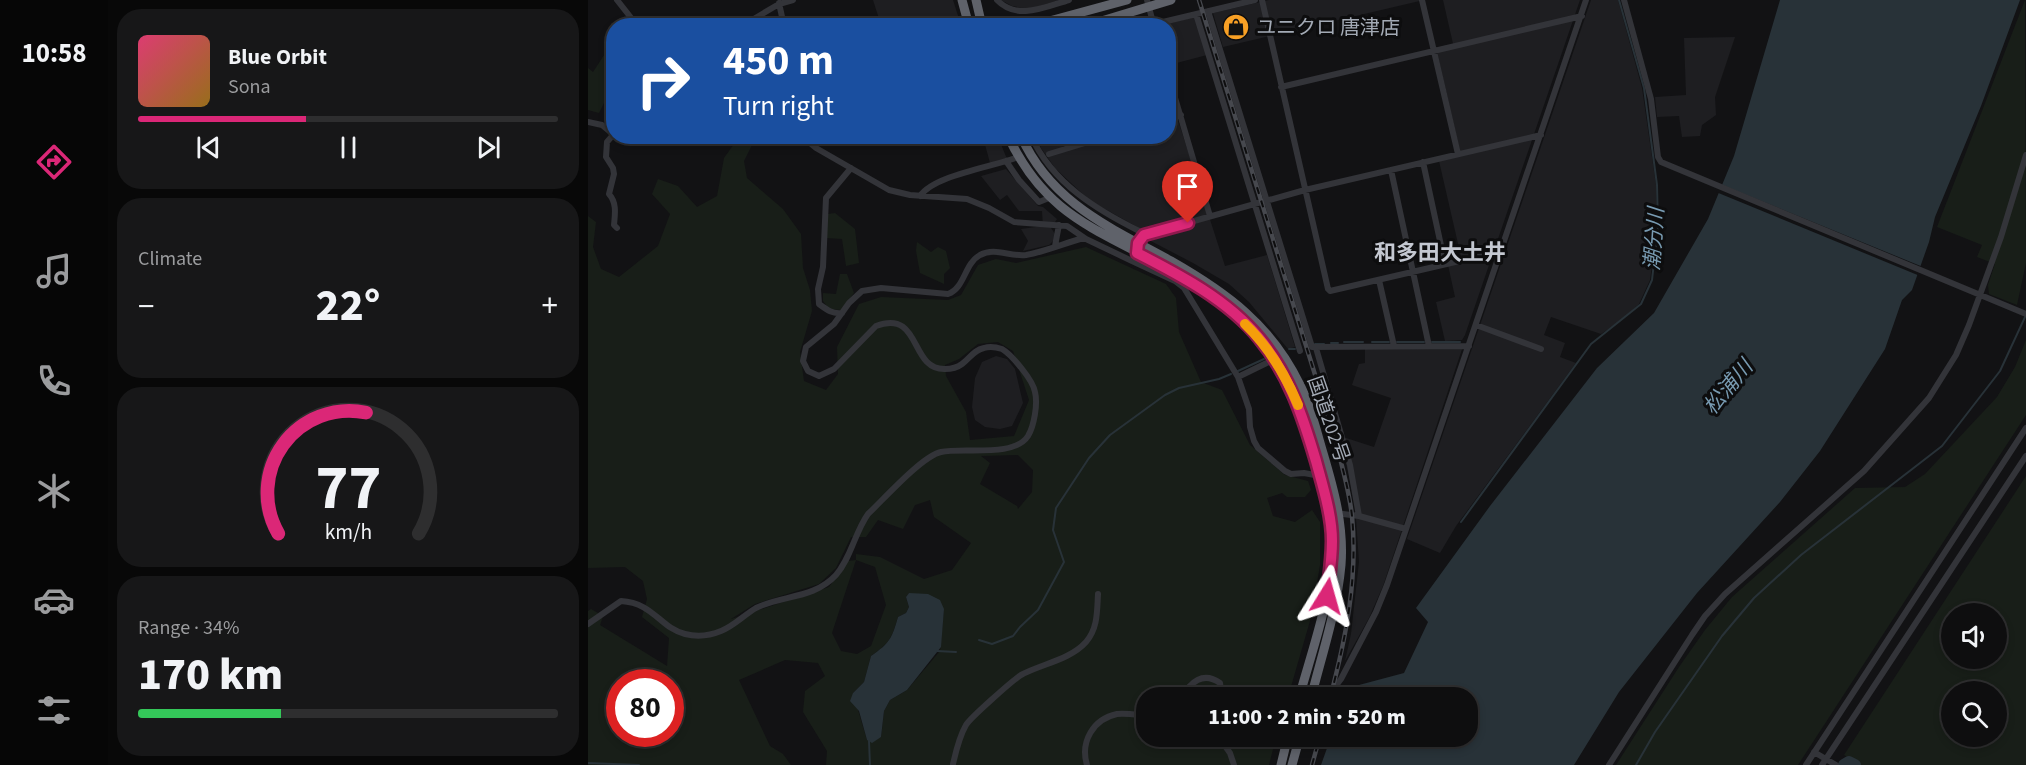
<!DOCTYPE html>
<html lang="en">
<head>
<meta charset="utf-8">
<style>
	:root { --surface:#0e0e0f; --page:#171718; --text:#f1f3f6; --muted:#9b9c9e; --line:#2e2e2f; --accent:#db2777 }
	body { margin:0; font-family:"Source Sans 3","Noto Sans JP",sans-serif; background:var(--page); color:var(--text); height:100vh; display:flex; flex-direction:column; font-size:22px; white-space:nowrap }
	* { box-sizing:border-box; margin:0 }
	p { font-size:20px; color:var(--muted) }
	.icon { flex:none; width:33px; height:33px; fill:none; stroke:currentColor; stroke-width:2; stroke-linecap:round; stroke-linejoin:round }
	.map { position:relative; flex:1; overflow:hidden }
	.details { display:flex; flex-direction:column; gap:9px; padding:9px; background:#080808; width:480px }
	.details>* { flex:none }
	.guide { position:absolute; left:18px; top:18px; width:570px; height:126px; border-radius:24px; box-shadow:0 3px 9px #0003,0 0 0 2px var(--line); background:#1a4fa0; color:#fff; overflow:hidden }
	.tools { position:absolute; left:1353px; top:603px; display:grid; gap:12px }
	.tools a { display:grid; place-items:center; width:66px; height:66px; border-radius:50%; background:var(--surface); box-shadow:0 3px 9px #0003,0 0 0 2px var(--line); font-size:30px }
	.speed { position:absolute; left:18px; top:669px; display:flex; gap:12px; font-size:30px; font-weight:700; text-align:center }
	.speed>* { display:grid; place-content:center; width:78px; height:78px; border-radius:50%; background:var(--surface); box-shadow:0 3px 9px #0003,0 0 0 2px var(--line); line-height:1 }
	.speed .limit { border:9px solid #d22; background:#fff; color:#111 }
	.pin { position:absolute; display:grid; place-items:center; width:51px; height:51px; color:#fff; margin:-62px -26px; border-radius:50% 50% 50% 0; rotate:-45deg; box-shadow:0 0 6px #0007 }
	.pin .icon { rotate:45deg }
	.me { position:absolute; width:66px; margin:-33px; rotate:8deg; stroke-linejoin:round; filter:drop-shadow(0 0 4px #0008) }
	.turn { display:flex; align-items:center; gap:21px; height:126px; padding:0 18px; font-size:27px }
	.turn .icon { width:78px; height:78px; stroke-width:2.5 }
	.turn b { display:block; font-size:42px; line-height:51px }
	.big { font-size:45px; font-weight:800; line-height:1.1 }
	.details .widget { flex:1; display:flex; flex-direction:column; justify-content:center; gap:9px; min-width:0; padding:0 21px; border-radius:24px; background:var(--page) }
	.details .dial { align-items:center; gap:0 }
	.dial svg { height:156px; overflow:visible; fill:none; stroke:var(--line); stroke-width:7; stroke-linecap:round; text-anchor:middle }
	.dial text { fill:var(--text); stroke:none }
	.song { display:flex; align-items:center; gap:18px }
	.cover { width:72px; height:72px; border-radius:9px; background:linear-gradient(135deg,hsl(340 70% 55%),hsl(40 70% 35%)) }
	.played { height:6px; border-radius:3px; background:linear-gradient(90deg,var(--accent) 40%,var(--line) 40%) }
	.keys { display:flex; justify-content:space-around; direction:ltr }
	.heat { display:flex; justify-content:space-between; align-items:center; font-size:33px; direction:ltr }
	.charge { height:9px; border-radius:4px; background:linear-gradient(90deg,#34c759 34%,var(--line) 0) }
	.trip { position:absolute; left:548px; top:687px; width:342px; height:60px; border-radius:24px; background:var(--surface); box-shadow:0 3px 9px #0003,0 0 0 2px var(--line); font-weight:800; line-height:60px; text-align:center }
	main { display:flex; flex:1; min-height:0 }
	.dock { display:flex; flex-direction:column; width:108px; justify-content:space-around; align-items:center; background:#060606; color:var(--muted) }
	.dock .icon { width:42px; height:42px }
	.dock .current { color:var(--accent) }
	.dock b { font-size:27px; color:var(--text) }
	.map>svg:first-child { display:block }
	.built { fill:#1e1e21 }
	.green { fill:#181e18; fill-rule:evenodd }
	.water { fill:#283238 }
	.pier { fill:#121214 }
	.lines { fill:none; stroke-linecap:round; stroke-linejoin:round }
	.stream { stroke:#283238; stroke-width:2 }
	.river { stroke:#283238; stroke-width:12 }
	.minor { stroke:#333439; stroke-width:6 }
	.highway { stroke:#5f626a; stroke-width:9 }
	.rail-casing { stroke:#46484e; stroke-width:4.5 }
	.rail { stroke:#0d0d0e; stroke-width:2; stroke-dasharray:7; stroke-linecap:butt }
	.route-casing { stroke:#8e194d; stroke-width:15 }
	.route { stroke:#db2777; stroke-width:10 }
	.slow { stroke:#f59e0b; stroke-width:10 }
	.labels { text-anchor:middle; stroke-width:6; stroke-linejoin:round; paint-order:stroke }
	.poi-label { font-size:20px; fill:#a3aab5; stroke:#0d0d0e; text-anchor:start }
	.street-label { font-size:20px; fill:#a3aab5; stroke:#0d0d0e }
	.water-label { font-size:21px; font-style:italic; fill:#789bb2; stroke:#0d0d0e }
	.quarter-label { font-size:22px; font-weight:bold; fill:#c4c8d1; stroke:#0d0d0e }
</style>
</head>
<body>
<main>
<nav class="dock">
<b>10:58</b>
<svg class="icon current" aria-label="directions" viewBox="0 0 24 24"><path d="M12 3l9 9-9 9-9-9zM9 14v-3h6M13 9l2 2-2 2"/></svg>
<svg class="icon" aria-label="music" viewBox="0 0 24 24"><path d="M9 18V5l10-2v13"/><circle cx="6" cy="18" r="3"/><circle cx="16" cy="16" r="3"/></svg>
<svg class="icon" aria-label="phone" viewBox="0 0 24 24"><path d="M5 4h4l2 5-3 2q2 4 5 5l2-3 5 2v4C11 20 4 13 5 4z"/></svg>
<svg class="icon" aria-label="climate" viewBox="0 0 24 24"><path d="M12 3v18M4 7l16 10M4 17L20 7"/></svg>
<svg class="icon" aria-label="car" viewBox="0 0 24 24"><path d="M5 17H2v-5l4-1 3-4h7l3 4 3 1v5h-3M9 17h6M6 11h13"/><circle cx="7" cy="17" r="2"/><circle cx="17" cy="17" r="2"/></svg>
<svg class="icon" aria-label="filters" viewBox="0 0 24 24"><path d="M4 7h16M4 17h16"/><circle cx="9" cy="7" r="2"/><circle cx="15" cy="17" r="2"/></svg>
</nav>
<section class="details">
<div class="widget">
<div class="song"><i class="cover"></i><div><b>Blue Orbit</b><p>Sona</p></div></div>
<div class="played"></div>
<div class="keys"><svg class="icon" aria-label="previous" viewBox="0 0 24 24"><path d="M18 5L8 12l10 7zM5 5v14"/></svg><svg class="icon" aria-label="pause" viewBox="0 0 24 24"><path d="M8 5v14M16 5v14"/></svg><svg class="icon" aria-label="next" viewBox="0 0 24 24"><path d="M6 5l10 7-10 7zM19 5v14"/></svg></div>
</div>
<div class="widget"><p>Climate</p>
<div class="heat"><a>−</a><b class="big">22°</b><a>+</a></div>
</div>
<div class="widget dial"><svg viewBox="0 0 100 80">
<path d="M14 69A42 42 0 1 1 86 69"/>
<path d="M14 69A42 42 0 0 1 59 7" stroke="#db2777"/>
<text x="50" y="56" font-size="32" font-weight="700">77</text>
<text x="50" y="72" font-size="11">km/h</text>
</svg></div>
<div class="widget"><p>Range · 34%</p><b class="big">170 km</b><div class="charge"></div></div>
</section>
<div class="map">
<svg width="1438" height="765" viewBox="0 0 1438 765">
	<rect width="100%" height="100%" fill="#121214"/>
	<!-- built -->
	<path class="built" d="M285,0H365L373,25H293Z
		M413,0H472L441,9L424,6Z
		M681,0H836L635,47L625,13Z
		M855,0H992L877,335L874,340L857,341L848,302L867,297L860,265L874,261L851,161L873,155L849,52L866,48Z
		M1003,0H1030L1054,88L1068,185L1069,228L1062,280L1051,304L1035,319L1013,334L963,317L956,335L977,343L972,357L988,363L868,526L852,553L819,539Z
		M607,17L619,55L581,65L580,26H570Z
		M1147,37L1127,97L1128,115L1114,125L1112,136L1094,137L1091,116L1069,117L1067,97L1098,95L1096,38Z
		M588,114L637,266L679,255L707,347L700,349L661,302L641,284L605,263L559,239L558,232L501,200L467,168L453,148L449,137H471L475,147L511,137L580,136L581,116Z
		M395,137H410L419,159L402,163Z
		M418,169L450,206L455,207L469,219L463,228L467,234L466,240L461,245L435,251L440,241L433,229L455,226L454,211H431L419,195L412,200L393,176Z
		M777,349H874L795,586L781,618L757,661L763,634L771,562L767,504L752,436L786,447L803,398L764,385L771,364L777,363Z
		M408,356L419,359L427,369L435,403L424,426L412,429L397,427L387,420L384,407L387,378L394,362Z"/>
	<!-- green -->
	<path class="green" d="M1437,0L1438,263L1429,305L1401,294L1400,285L1407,264L1389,257L1394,245L1349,227Z
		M20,49L25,50V93L20,95L11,113L0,110V68L5,72Z
		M151,137H168L156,161L159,178L195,209L213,234L215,268L222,290L224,311L212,352L216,381L238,390L250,374L249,347L271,304L293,297L360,300L373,295L390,265L408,259L428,263L498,247L578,284L588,298L591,332L613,382L634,390L662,445L697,475L720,481L723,490L717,497H699L694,493L679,498L685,516L707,522L724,510L732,522V565L724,614L700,697L558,698V736L688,737L681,765H238L239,751L215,712L217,691L237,676L230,663L197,660L151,680L182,746L195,754L203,765H0V611L3,609L15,616L12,625L79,666L81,638L54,617L59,599L55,581L37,567L0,568V216L8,222L5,247L13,269L31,277L70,246L82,214L64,194L70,179L90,186L109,207L129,196L136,158ZM410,342L425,351L441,400L426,436L382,440L378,412L358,376L357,365L371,359L390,344ZM430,455L445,470L444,492L430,509L429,506L392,484L402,463L393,456ZM342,500L346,517L383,543L364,570L336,579L292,557L268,554V560L260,561L241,587L143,619L167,604L231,584L248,568L263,537H278L290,520L315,529L327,505ZM268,560L287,567L298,605L283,646L269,654L253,651L244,633ZM321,593L356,609L352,651L319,690L302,700L296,711L293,737L279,740L265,693L276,682L283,656C301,644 304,638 310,617L318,613L321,607L318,597ZM32,682H82V734H32Z
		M247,213L267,229L271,263L258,266L254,239L238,238L240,214Z
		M329,242L343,252L350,247L358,251L362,268L356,274V284L332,273L328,251Z
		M252,274H259L266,293L253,310L241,309L235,301V293L248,294Z
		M1438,340V415L1210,765H1028L1091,667L1117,630L1144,597L1267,488L1317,487L1337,474L1409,397L1427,367Z
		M1438,476V765H1273L1256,755ZM1364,614H1408V658H1364ZM1364,692H1408V736H1364Z"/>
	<!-- water -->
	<path class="water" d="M1192,0H1432L1393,106L1347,217L1341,242L1324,290L1314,300L1297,349L1232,451L1192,502L1109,593L1031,692L986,765H733L743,737L879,736V698L760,697L771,685L816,673L840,622L828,608L902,506L1009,368L1066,313L1120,219L1146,156Z
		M321,593L340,594L352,600L356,609L353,647L319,690L302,700L296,711L293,737L284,743L279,740L271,711L262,701L265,693L276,682L283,656C302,643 304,638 310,617L318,613L321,607L318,597Z"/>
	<!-- pier -->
	<path class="pier" d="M1132,184L1335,267L1332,276L1128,192Z"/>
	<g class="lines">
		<!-- stream -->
		<path class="stream" d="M756,342H775
			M784,342H801
			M809,342H836
			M844,342H872
			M743,343H750
			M727,344H736
			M701,349H707
			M650,371L676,359
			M873,522L1003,344L1053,304L1064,280L1070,228L1069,185L1056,88L1031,0
			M391,640L404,644L425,636L432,627L450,610L476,562L465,530L468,508L501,458L522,435L577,395L591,388L631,379L643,374
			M349,651L368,652
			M281,741L282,765
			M0,763L51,765
			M1048,765L1067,732L1134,636L1166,598L1213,555L1354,446L1412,371L1438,315"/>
		<!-- river -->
		<path class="river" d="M1256,765L1261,762L1267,765"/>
		<!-- minor -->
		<path class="minor" d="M29,0L44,19L52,26
			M409,0C429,21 457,7 481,0
			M559,0L566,26
			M674,0L740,289L742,291L906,253H913
			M834,0L870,154
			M1036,0L1063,99L1070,157L1073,162L1438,314
			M191,3L196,26
			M620,11L724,347L881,346
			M608,14L712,351
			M154,26L191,4L205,0
			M241,26L254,22L256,26
			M558,26L667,0
			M580,74L622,216
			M693,87L994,16
			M580,119L593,115
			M0,122L14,125L26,135
			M25,135L19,142L18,157L25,168L26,174L21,194C29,203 27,214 26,225L29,228
			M219,136L222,143L228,148L301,190L322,195L379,199L401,208L426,222L479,226L498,239
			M443,136C465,184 509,210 553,232L556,235L717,190L953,135
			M461,154L520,136
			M418,161L431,180L451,202L461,198
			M835,162L857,264
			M803,170L841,346
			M332,196C346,175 405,167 430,157
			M467,246L471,225
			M544,261L587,281L596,288L650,377L661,409L662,427L666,441L670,448L697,471L703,474L716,473L732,476
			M791,280L806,346
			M254,313C244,314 239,310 231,304L230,289L235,267L238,198L263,168
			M888,325L953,349
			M728,348L762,465L771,516
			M650,377L687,359
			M747,513L771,516L818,529
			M0,624L33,601C66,603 72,628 97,634C109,637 121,636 133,631C146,626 156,615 168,608C194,595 226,599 248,575C263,558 267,532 280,514C295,500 334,456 353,452C375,447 426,458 440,436C446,426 450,404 447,392C445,380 424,355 414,349C408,347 402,346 396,348C386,350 382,358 374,364C370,367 363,369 357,369C321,370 334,309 288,326L246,369L231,376L220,371L215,361L218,347L246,324L261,303L274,291L293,288L360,294C377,288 376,264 392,255C407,247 422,257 438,255C456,252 475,244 492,239H498L544,261C549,252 549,244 556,235
			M594,698C602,682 615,671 632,683L634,698
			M730,698L747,687L753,679L788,612L799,585L998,0
			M630,736L642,753L646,765
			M1226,752L1248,765
			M365,764C368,751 371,737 378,725C382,718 425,680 433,675C453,664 482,660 498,642C510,628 509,611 510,594
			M499,765C492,742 505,719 529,714C539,713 549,715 558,716
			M1021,765L1104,635L1117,616L1137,594L1276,471L1341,398L1368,355L1381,325L1413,237L1438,155
			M1218,765L1438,428
			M1234,765L1438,456"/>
		<!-- highway -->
		<path class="highway" d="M374,0L381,26
			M388,0L394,26
			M443,26L539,0
			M497,26L583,0
			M420,136C459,219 512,229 584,271C644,305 688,345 713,411C719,426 722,443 727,459C737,493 746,529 743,566C739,610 723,654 711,698
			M433,136C463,203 523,228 583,261C639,293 683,325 712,385C723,406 728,430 735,453C746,490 756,526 753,565C749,610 734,654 723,698
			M693,765L700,736
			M704,765L712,736"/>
		<defs>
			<path id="rail" d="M611,0L746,436C753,462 761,489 764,516C770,578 758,638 742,698
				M724,765L732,736"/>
		</defs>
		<!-- rail casing -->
		<use href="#rail" class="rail-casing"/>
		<!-- rail -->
		<use href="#rail" class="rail"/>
	</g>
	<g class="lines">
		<defs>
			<path id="route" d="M600,223L556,235L550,243L549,253C592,275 640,300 671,338C701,374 715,417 728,461C735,487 744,515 744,541C744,560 741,578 739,596"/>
		</defs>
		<!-- route casing -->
		<use href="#route" class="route-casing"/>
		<!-- route -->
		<use href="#route" class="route"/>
		<!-- slow -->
		<path class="slow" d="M657,324C681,347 697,374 710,405"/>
	</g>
	<!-- icons -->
	<defs>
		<symbol id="shop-disc" viewBox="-11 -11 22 22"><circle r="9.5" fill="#f8a025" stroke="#0d0d0e"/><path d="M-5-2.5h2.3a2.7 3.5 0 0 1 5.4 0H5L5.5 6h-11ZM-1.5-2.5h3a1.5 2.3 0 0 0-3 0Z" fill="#111"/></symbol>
	</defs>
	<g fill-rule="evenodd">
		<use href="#shop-disc" x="633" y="12" width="30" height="30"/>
	</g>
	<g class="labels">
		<!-- poi labels -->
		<g class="poi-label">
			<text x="668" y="34">ユニクロ 唐津店</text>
		</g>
		<!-- street labels -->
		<g class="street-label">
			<text transform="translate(741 419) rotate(71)" y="7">国道202号</text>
		</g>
		<!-- water labels -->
		<g class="water-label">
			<text transform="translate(1066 239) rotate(-86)" y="7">潮分川</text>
			<text transform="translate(1140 387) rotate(-50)" y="7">松浦川</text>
		</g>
		<!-- quarter labels -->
		<g class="quarter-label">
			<text x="852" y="260">和多田大土井</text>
		</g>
	</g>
</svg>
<div class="tools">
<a><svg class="icon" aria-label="sound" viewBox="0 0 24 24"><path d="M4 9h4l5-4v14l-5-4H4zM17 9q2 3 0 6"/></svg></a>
<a><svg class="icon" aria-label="search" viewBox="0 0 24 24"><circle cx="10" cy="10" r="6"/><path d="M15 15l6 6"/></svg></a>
</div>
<div class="speed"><div class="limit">80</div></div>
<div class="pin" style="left:600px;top:223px;background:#d93025"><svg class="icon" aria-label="arrive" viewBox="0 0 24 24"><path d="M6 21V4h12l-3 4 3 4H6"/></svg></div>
<svg class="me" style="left:739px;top:596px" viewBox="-20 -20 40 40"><path d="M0-17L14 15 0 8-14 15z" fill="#db2777" stroke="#fff" stroke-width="4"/></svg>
<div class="trip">11:00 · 2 min · 520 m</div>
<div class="guide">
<div class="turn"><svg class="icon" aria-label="right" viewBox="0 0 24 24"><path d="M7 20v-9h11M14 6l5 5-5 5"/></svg><div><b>450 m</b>Turn right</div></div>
</div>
</div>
</main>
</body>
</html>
